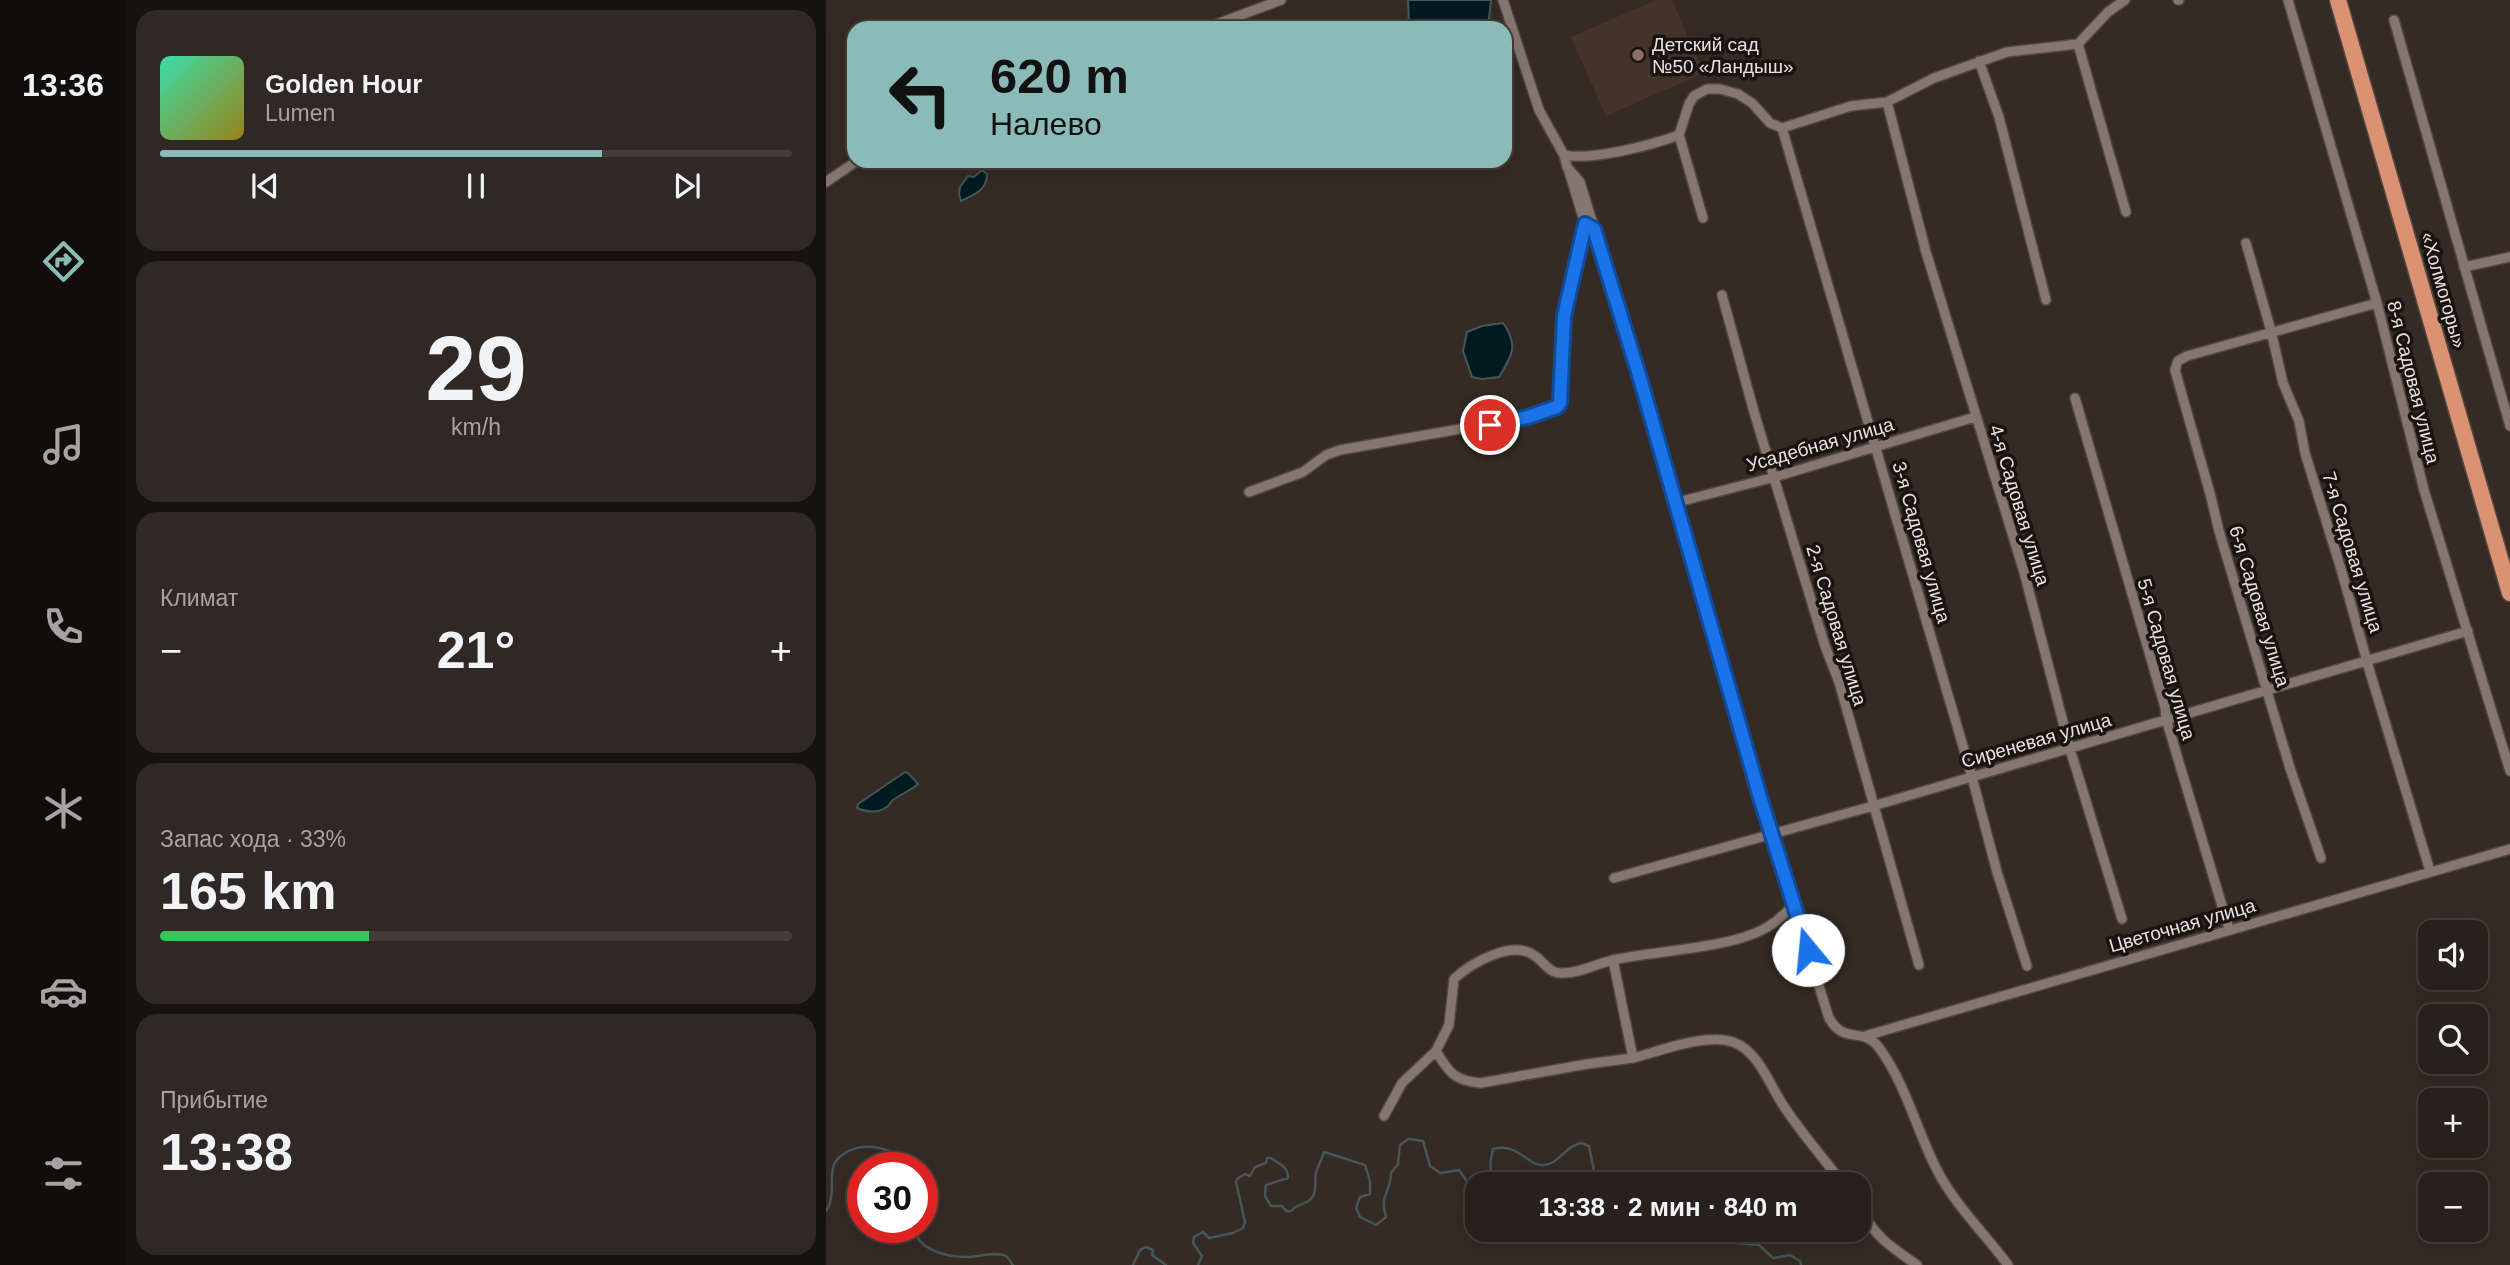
<!DOCTYPE html>
<html lang="ru">
<head>
<meta charset="utf-8">
<style>
	:root { --surface:#28201b; --page:#302824; --text:#f1f3f6; --muted:#a5a3a3; --line:#443e3a; --accent:#8bbbb9 }
	body { margin:0; font-family:Helvetica,sans-serif; background:var(--page); color:var(--text); height:100vh; display:flex; flex-direction:column; font-size:26px; white-space:nowrap }
	* { box-sizing:border-box; margin:0 }
	p { font-size:23px; color:var(--muted) }
	.icon { flex:none; width:38px; height:38px; fill:none; stroke:currentColor; stroke-width:2; stroke-linecap:round; stroke-linejoin:round }
	.map { position:relative; flex:1; overflow:hidden }
	.panel { display:flex; flex-direction:column; gap:10px; padding:10px; background:#16120f; width:700px }
	.panel>* { flex:none }
	.top-card { position:absolute; left:21px; top:21px; width:665px; height:147px; border-radius:21px; box-shadow:0 7px 28px #0002,0 0 0 2px var(--line); background:#8bbbb9; color:#111; overflow:hidden }
	.fabs { position:absolute; left:1592px; top:920px; display:grid; gap:14px }
	.fabs a { display:grid; place-items:center; width:70px; height:70px; border-radius:14px; background:var(--surface); box-shadow:0 7px 28px #0002,0 0 0 2px var(--line); font-size:35px }
	.speed { position:absolute; left:21px; top:1152px; display:flex; gap:14px; font-size:35px; font-weight:700; text-align:center }
	.speed>* { display:grid; place-content:center; width:91px; height:91px; border-radius:50%; background:var(--surface); box-shadow:0 7px 28px #0002,0 0 0 2px var(--line); line-height:1 }
	.speed .limit { border:10px solid #d22; background:#fff; color:#111 }
	.pin { position:absolute; display:grid; place-items:center; width:60px; height:60px; color:#fff; margin:-30px; border:4px solid #fff; border-radius:50%; box-shadow:0 2px 7px #0007 }
	.me { position:absolute; width:77px; margin:-38px; rotate:343deg; stroke-linejoin:round; filter:drop-shadow(0 0 5px #0008) }
	.turn { display:flex; align-items:center; gap:24px; height:147px; padding:0 28px; font-size:32px }
	.turn .icon { width:91px; height:91px; stroke-width:2.5 }
	.turn b { display:block; font-size:49px; line-height:60px }
	.big { font-size:52px; font-weight:700; line-height:1.1 }
	.panel .card { flex:1; display:flex; flex-direction:column; justify-content:center; gap:10px; min-width:0; padding:0 24px; border-radius:21px; background:var(--page) }
	.panel .dial { align-items:center; gap:0 }
	.dial b { font-size:91px; line-height:1 }
	.song { display:flex; align-items:center; gap:21px }
	.cover { width:84px; height:84px; border-radius:10px; background:linear-gradient(135deg,hsl(160 70% 55%),hsl(50 70% 35%)) }
	.played { height:7px; border-radius:4px; background:linear-gradient(90deg,var(--accent) 70%,var(--line) 70%) }
	.keys { display:flex; justify-content:space-around; direction:ltr }
	.heat { display:flex; justify-content:space-between; align-items:center; font-size:38px; direction:ltr }
	.charge { height:10px; border-radius:5px; background:linear-gradient(90deg,#34c759 33%,var(--line) 0) }
	.trip { position:absolute; left:639px; top:1172px; width:406px; height:70px; border-radius:21px; background:var(--surface); box-shadow:0 7px 28px #0002,0 0 0 2px var(--line); font-weight:700; line-height:70px; text-align:center }
	main { display:flex; flex:1; min-height:0 }
	.tab-bar { display:flex; flex-direction:column; width:126px; justify-content:space-around; align-items:center; background:#100d0b; color:var(--muted) }
	.tab-bar .icon { width:49px; height:49px }
	.tab-bar .active { color:var(--accent) }
	.tab-bar b { font-size:32px; color:var(--text) }
	.map>svg:first-child { display:block }
	.built { fill:#44332b }
	.water { fill:#001b20; stroke:#465659; stroke-width:2 }
	.lines { fill:none; stroke-linecap:round; stroke-linejoin:round }
	.stream { stroke:#465659; stroke-width:2.5 }
	.street-casing { stroke:#524843; stroke-width:12 }
	.highway-casing { stroke:#524843; stroke-width:19 }
	.street { stroke:#857770; stroke-width:9 }
	.highway { stroke:#da9272; stroke-width:16 }
	.route-casing { stroke:#114b97; stroke-width:18 }
	.route { stroke:#1a73e8; stroke-width:12 }
	.education-dot { fill:#8d6e63; stroke:#191411; stroke-width:2.5 }
	.labels { text-anchor:middle; stroke-width:7; stroke-linejoin:round; paint-order:stroke }
	.poi-label { font-size:19px; fill:#e9e1dd; stroke:#191411; text-anchor:start }
	.street-label { font-size:19px; fill:#e9e1dd; stroke:#191411 }
</style>
</head>
<body>
<main>
<nav class="tab-bar">
<b>13:36</b>
<svg class="icon active" aria-label="directions" viewBox="0 0 24 24"><path d="M12 3l9 9-9 9-9-9zM9 14v-3h6M13 9l2 2-2 2"/></svg>
<svg class="icon" aria-label="music" viewBox="0 0 24 24"><path d="M9 18V5l10-2v13"/><circle cx="6" cy="18" r="3"/><circle cx="16" cy="16" r="3"/></svg>
<svg class="icon" aria-label="phone" viewBox="0 0 24 24"><path d="M5 4h4l2 5-3 2q2 4 5 5l2-3 5 2v4C11 20 4 13 5 4z"/></svg>
<svg class="icon" aria-label="climate" viewBox="0 0 24 24"><path d="M12 3v18M4 7l16 10M4 17L20 7"/></svg>
<svg class="icon" aria-label="car" viewBox="0 0 24 24"><path d="M5 17H2v-5l4-1 3-4h7l3 4 3 1v5h-3M9 17h6M6 11h13"/><circle cx="7" cy="17" r="2"/><circle cx="17" cy="17" r="2"/></svg>
<svg class="icon" aria-label="filters" viewBox="0 0 24 24"><path d="M4 7h16M4 17h16"/><circle cx="9" cy="7" r="2"/><circle cx="15" cy="17" r="2"/></svg>
</nav>
<section class="panel">
<div class="card">
<div class="song"><i class="cover"></i><div><b>Golden Hour</b><p>Lumen</p></div></div>
<div class="played"></div>
<div class="keys"><svg class="icon" aria-label="previous" viewBox="0 0 24 24"><path d="M18 5L8 12l10 7zM5 5v14"/></svg><svg class="icon" aria-label="pause" viewBox="0 0 24 24"><path d="M8 5v14M16 5v14"/></svg><svg class="icon" aria-label="next" viewBox="0 0 24 24"><path d="M6 5l10 7-10 7zM19 5v14"/></svg></div>
</div>
<div class="card dial"><b>29</b><p>km/h</p></div>
<div class="card"><p>Климат</p>
<div class="heat"><a>−</a><b class="big">21°</b><a>+</a></div>
</div>
<div class="card"><p>Запас хода · 33%</p><b class="big">165 km</b><div class="charge"></div></div>
<div class="card"><p>Прибытие</p><b class="big">13:38</b></div>
</section>
<div class="map">
<svg width="1684" height="1265" viewBox="0 0 1684 1265">
	<rect width="100%" height="100%" fill="#352a24"/>
	<!-- built -->
	<path class="built" d="M830,0H846L878,73L780,116L745,37Z"/>
	<!-- water -->
	<path class="water" d="M582,0H665L663,19L659,28H583Z
		M156,170L161,174C161,191 147,195 135,201L133,194L134,187L142,176L148,177Z
		M677,323C693,345 686,356 673,377L656,379L646,377L637,351L641,332L656,326Z
		M79,772L82,773L92,784C84,791 75,794 67,800C64,802 63,807 59,808C52,813 39,812 31,808L32,804Z"/>
	<g class="lines">
		<!-- stream -->
		<path class="stream" d="M669,1185L671,1181C662,1171 664,1162 667,1149C693,1142 700,1166 718,1165C733,1164 739,1146 755,1143L763,1146L768,1171L775,1185
			M799,1185L805,1178L823,1176L829,1185
			M0,1211C9,1198 4,1182 7,1168C8,1163 12,1158 16,1155C36,1140 58,1148 79,1157L83,1167
			M89,1227C89,1250 122,1257 141,1257C151,1257 171,1251 180,1256C183,1258 184,1262 187,1265
			M903,1230V1235L910,1243L933,1245L947,1258L964,1255L974,1261L975,1265
			M307,1265L314,1250L320,1247L327,1250L326,1255L340,1265
			M372,1265L376,1256L367,1243L368,1237L377,1232L383,1238L407,1233L417,1228L419,1222L410,1182L412,1178L419,1174L424,1176L429,1167L440,1163L441,1158H445C453,1164 462,1166 462,1178L440,1185L439,1196L445,1206H456L460,1211H465C472,1203 478,1205 484,1200C492,1192 488,1183 490,1173C492,1165 496,1160 498,1152L539,1165L544,1181V1194L534,1197L530,1208L534,1217L550,1225L560,1217C553,1194 565,1193 565,1173L572,1164L574,1145L582,1139L597,1141L604,1166L614,1173L633,1170L645,1187L651,1190"/>
		<defs>
			<path id="street" d="M677,0L713,110L738,155L741,167L754,182L770,234L934,797L1003,1018C1019,1046 1037,1025 1054,1049C1080,1085 1091,1131 1111,1170C1129,1205 1159,1234 1182,1265
				M1352,0H1353
				M1462,0L1551,303L1598,490L1684,771
				M1568,20L1684,426
				M380,28L455,0
				M1252,44L1300,212
				M1153,61L1173,117L1220,300
				M1061,102L1100,252L1198,572L1244,749L1296,919
				M956,128L1146,777L1171,872L1201,966
				M853,135L877,218
				M738,155C765,161 826,145 853,135L863,104L868,96L881,89H894L912,94L926,103L944,123L956,128L1025,106L1061,102L1108,78L1181,52L1252,44L1282,12L1299,0
				M0,182L31,161
				M1420,243L1445,331L1457,383L1473,421L1479,453L1515,569L1544,672L1604,871
				M1638,267L1684,257
				M896,295L928,412L999,646L1013,682L1093,965
				M1249,398L1339,707L1340,719L1403,929
				M423,492L477,472L500,455L514,450L702,417L731,407L736,399L738,316L759,224L742,168
				M848,503L949,477L1149,417
				M1495,858L1464,768L1393,531L1385,497L1349,370L1352,361L1361,356L1551,303
				M788,878L1047,806L1642,631
				M1039,1036L1684,849
				M610,1051C623,1073 629,1081 655,1083L761,1064L807,1058L787,960
				M807,1058C834,1051 879,1033 907,1042C934,1052 944,1087 959,1108C977,1135 998,1159 1018,1185
				M558,1116L576,1083L610,1051L623,1025L628,979C645,963 687,939 709,956C718,962 723,973 735,973C752,974 770,964 787,960C830,950 907,949 943,926C952,921 960,912 968,905
				M1032,1207C1052,1239 1061,1244 1091,1265"/>
			<path id="highway" d="M1512,0L1684,593"/>
		</defs>
		<!-- street casing -->
		<use href="#street" class="street-casing"/>
		<!-- highway casing -->
		<use href="#highway" class="highway-casing"/>
		<!-- street -->
		<use href="#street" class="street"/>
		<!-- highway -->
		<use href="#highway" class="highway"/>
	</g>
	<g class="lines">
		<defs>
			<path id="route" d="M664,425L702,417L731,407L734,403L738,316L759,224L768,229L813,375L934,797L982,950"/>
		</defs>
		<!-- route casing -->
		<use href="#route" class="route-casing"/>
		<!-- route -->
		<use href="#route" class="route"/>
	</g>
	<!-- markers -->
	<circle class="education-dot" cx="812" cy="55" r="7"/>
	<g class="labels">
		<!-- poi labels -->
		<g class="poi-label">
			<text x="826" y="51">Детский сад<tspan x="826" dy="22">№50 «Ландыш»</tspan></text>
		</g>
		<!-- street labels -->
		<g class="street-label">
			<text transform="translate(1618 290) rotate(74)" y="7">«Холмогоры»</text>
			<text transform="translate(1588 382) rotate(76)" y="7">8-я Садовая улица</text>
			<text transform="translate(994 444) rotate(-16)" y="7">Усадебная улица</text>
			<text transform="translate(1194 505) rotate(73)" y="7">4-я Садовая улица</text>
			<text transform="translate(1096 542) rotate(74)" y="7">3-я Садовая улица</text>
			<text transform="translate(1527 552) rotate(73)" y="7">7-я Садовая улица</text>
			<text transform="translate(1434 606) rotate(73)" y="7">6-я Садовая улица</text>
			<text transform="translate(1011 625) rotate(73)" y="7">2-я Садовая улица</text>
			<text transform="translate(1341 659) rotate(74)" y="7">5-я Садовая улица</text>
			<text transform="translate(1210 740) rotate(-16)" y="7">Сиреневая улица</text>
			<text transform="translate(1356 925) rotate(-16)" y="7">Цветочная улица</text>
		</g>
	</g>
</svg>
<div class="fabs">
<a><svg class="icon" aria-label="sound" viewBox="0 0 24 24"><path d="M4 9h4l5-4v14l-5-4H4zM17 9q2 3 0 6"/></svg></a>
<a><svg class="icon" aria-label="search" viewBox="0 0 24 24"><circle cx="10" cy="10" r="6"/><path d="M15 15l6 6"/></svg></a>
<a>+</a>
<a>−</a>
</div>
<div class="speed"><div class="limit">30</div></div>
<div class="pin" style="left:664px;top:425px;background:#d93025"><svg class="icon" aria-label="arrive" viewBox="0 0 24 24"><path d="M6 21V4h12l-3 4 3 4H6"/></svg></div>
<svg class="me" style="left:982px;top:950px" viewBox="-20 -20 40 40"><circle r="19" fill="#fff"/><path d="M0-13L10 11 0 6-10 11z" fill="#1a73e8"/></svg>
<div class="trip">13:38 · 2 мин · 840 m</div>
<div class="top-card">
<div class="turn"><svg class="icon" aria-label="left" viewBox="0 0 24 24"><path d="M17 20v-9H6M10 6l-5 5 5 5"/></svg><div><b>620 m</b>Налево</div></div>
</div>
</div>
</main>
</body>
</html>
